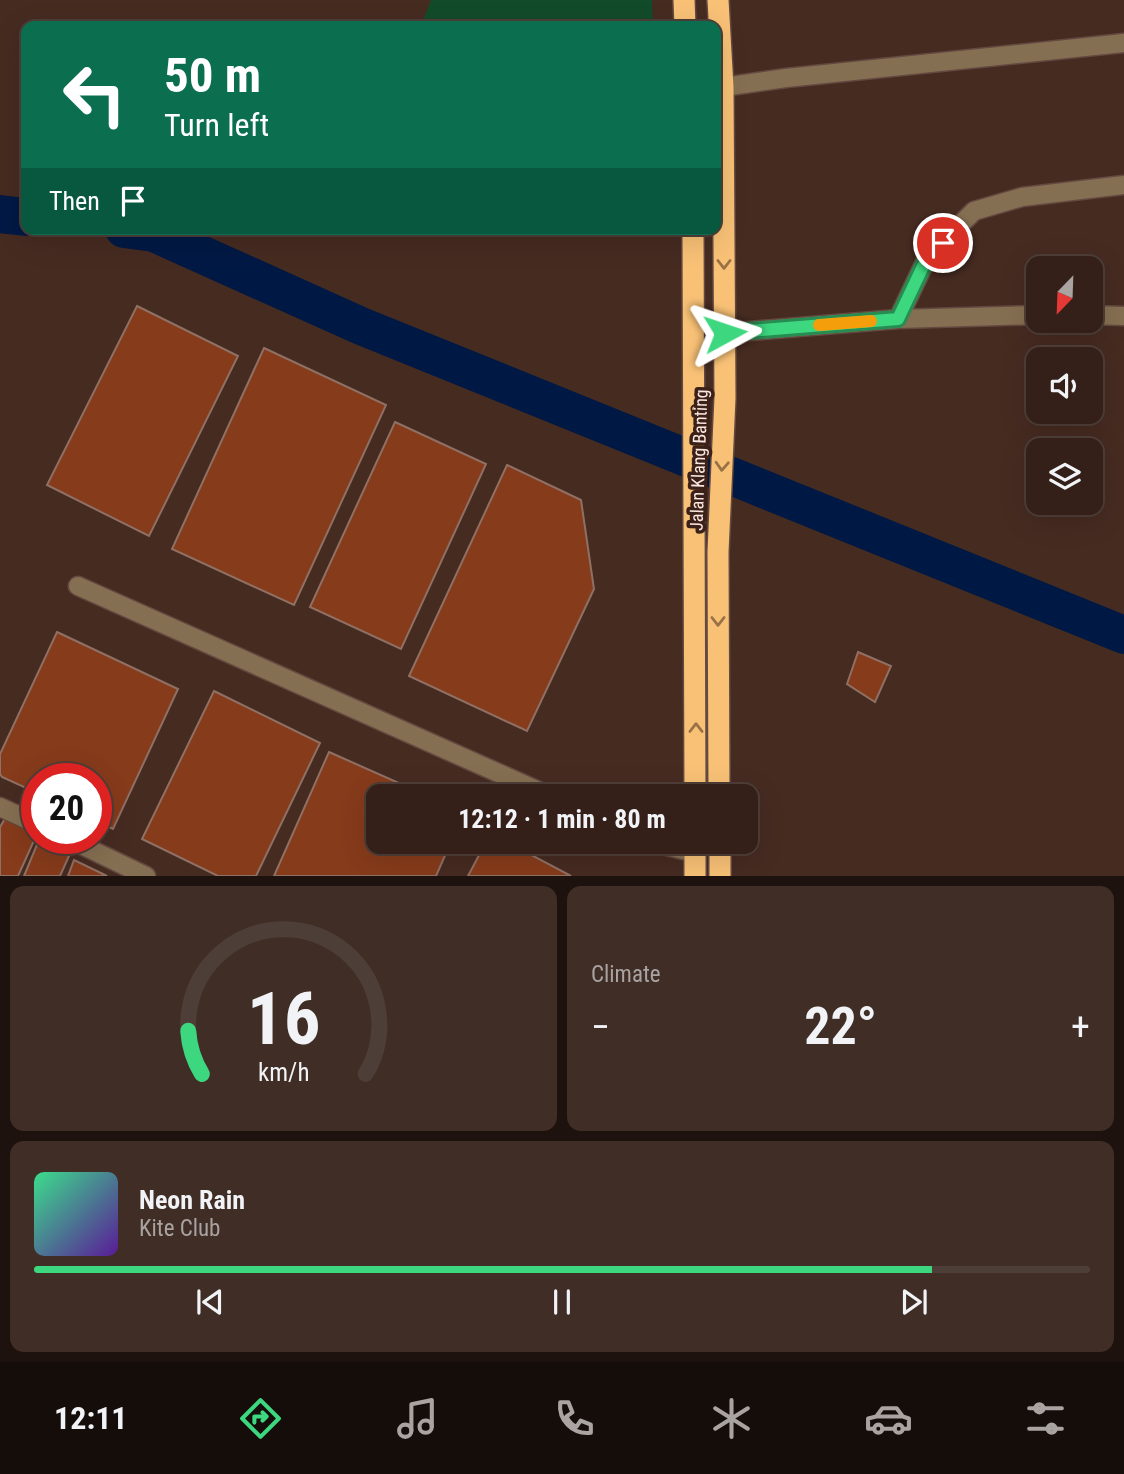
<!DOCTYPE html>
<html lang="en">
<head>
<meta charset="utf-8">
<style>
	:root { --surface:#342019; --page:#3f2d26; --text:#f1f3f6; --muted:#a9a3a2; --line:#4e3e38; --accent:#3cd77e }
	body { margin:0; font-family:"Roboto Condensed",sans-serif; background:var(--page); color:var(--text); height:100vh; display:flex; flex-direction:column; font-size:26px; white-space:nowrap }
	* { box-sizing:border-box; margin:0 }
	p { font-size:23px; color:var(--muted) }
	.icon { flex:none; width:38px; height:38px; fill:none; stroke:currentColor; stroke-width:2; stroke-linecap:round; stroke-linejoin:round }
	.map { position:relative; height:876px; overflow:hidden }
	.details { display:flex; flex-direction:column; gap:10px; padding:10px; background:#1d120e; flex:1 }
	.details>* { flex:none }
	.top-card { position:absolute; left:21px; top:21px; width:700px; height:214px; border-radius:14px; box-shadow:0 7px 28px #0002,0 0 0 2px var(--line); background:#0b6e4f; color:#fff; overflow:hidden }
	.needle { width:46px; rotate:203deg }
	.buttons { position:absolute; left:1026px; top:256px; display:grid; gap:14px }
	.buttons a { display:grid; place-items:center; width:77px; height:77px; border-radius:14px; background:var(--surface); box-shadow:0 7px 28px #0002,0 0 0 2px var(--line); font-size:35px }
	.speed { position:absolute; left:21px; top:763px; display:flex; gap:14px; font-size:35px; font-weight:700; text-align:center }
	.speed>* { display:grid; place-content:center; width:91px; height:91px; border-radius:50%; background:var(--surface); box-shadow:0 7px 28px #0002,0 0 0 2px var(--line); line-height:1 }
	.speed .limit { border:10px solid #d22; background:#fff; color:#111 }
	.pin { position:absolute; display:grid; place-items:center; width:60px; height:60px; color:#fff; margin:-30px; border:4px solid #fff; border-radius:50%; box-shadow:0 2px 7px #0007 }
	.me { position:absolute; width:77px; margin:-38px; rotate:85deg; stroke-linejoin:round; filter:drop-shadow(0 0 5px #0008) }
	.turn { display:flex; align-items:center; gap:24px; height:147px; padding:0 28px; font-size:32px }
	.turn .icon { width:91px; height:91px; stroke-width:2.5 }
	.turn b { display:block; font-size:49px; line-height:60px }
	.then { display:flex; align-items:center; height:66px; padding:0 28px; background:#0003; gap:14px; font-size:26px }
	.big { font-size:52px; font-weight:700; line-height:1.1 }
	.details .tile { flex:1; display:flex; flex-direction:column; justify-content:center; gap:10px; min-width:0; padding:0 24px; border-radius:14px; background:var(--page) }
	.details .dial { align-items:center; gap:0 }
	.dial svg { height:182px; overflow:visible; fill:none; stroke:var(--line); stroke-width:7; stroke-linecap:round; text-anchor:middle }
	.dial text { fill:var(--text); stroke:none }
	.song { display:flex; align-items:center; gap:21px }
	.cover { width:84px; height:84px; border-radius:10px; background:linear-gradient(135deg,hsl(150 70% 55%),hsl(270 70% 35%)) }
	.played { height:7px; border-radius:4px; background:linear-gradient(90deg,var(--accent) 85%,var(--line) 85%) }
	.keys { display:flex; justify-content:space-around; direction:ltr }
	.heat { display:flex; justify-content:space-between; align-items:center; font-size:38px; direction:ltr }
	.details .tiles { flex:1; display:grid; gap:10px; grid-template-columns:1fr 1fr }
	.tile:last-child { grid-column:span 2 }
	.trip { position:absolute; left:366px; top:784px; width:392px; height:70px; border-radius:14px; background:var(--surface); box-shadow:0 7px 28px #0002,0 0 0 2px var(--line); font-weight:700; line-height:70px; text-align:center }
	.menu { display:flex; height:112px; justify-content:space-around; align-items:center; background:#150d0a; color:var(--muted) }
	.menu .icon { width:49px; height:49px }
	.menu .current { color:var(--accent) }
	.menu b { font-size:32px; color:var(--text) }
	.map>svg:first-child { display:block }
	.green { fill:#124b2a }
	.lines { fill:none; stroke-linecap:round; stroke-linejoin:round }
	.river { stroke:#001944; stroke-width:38 }
	.building { fill:#863b1b; stroke:#8f7064; stroke-width:2 }
	.minor-casing { stroke:#634940; stroke-width:21 }
	.highway-casing { stroke:#634940; stroke-width:24 }
	.minor { stroke:#856f52; stroke-width:18 }
	.highway { stroke:#f8c176; stroke-width:21 }
	.oneway { stroke:#9a7146 }
	.route-casing { stroke:#278c52; stroke-width:18 }
	.route { stroke:#3cd77e; stroke-width:12 }
	.slow { stroke:#f59e0b; stroke-width:12 }
	.labels { text-anchor:middle; stroke-width:7; stroke-linejoin:round; paint-order:stroke }
	.street-label { font-size:18px; fill:#fbe8e2; stroke:#3b2117 }
</style>
</head>
<body>
<div class="map">
<svg width="1124" height="876" viewBox="0 0 1124 876">
	<rect width="100%" height="100%" fill="#462b21"/>
	<!-- green -->
	<path class="green" d="M431,0H652L653,26H421Z"/>
	<g class="lines">
		<!-- river -->
		<path class="river" d="M0,214L26,217
			M124,229L154,233L361,326L1124,635"/>
	</g>
	<!-- building -->
	<path class="building" d="M137,306L238,356L149,536L47,485Z
		M264,348L386,405L294,605L172,549Z
		M395,422L486,464L401,649L310,607Z
		M507,465L581,500L594,589L527,731L409,676Z
		M57,632L178,689L113,829L96,821V779H37V793L2,777L0,774V754Z
		M858,652L891,666L875,702L847,684Z
		M214,691L320,743L256,876H218L142,839Z
		M329,752L428,796H378V842H451L436,876H274Z
		M6,817L37,834L18,876H0V827Z
		M38,842L69,856L60,876H24Z
		M486,842H507L571,876H468Z
		M74,860L107,876H68Z"/>
	<g class="lines">
		<defs>
			<path id="minor" d="M723,87L786,78L1124,43
				M1090,315L1124,316
				M898,319L927,258L974,211L1022,197L1124,185
				M725,333L898,319L1038,315
				M78,586L550,796
				M0,807L37,824
				M67,838L146,876
				M652,842L695,853"/>
			<path id="highway" d="M684,0L685,26
				M718,0L723,87L725,398L718,552L719,796
				M693,229L695,796
				M695,842V876
				M720,842V876"/>
		</defs>
		<!-- minor casing -->
		<use href="#minor" class="minor-casing"/>
		<!-- highway casing -->
		<use href="#highway" class="highway-casing"/>
		<!-- minor -->
		<use href="#minor" class="minor"/>
		<!-- highway -->
		<use href="#highway" class="highway"/>
	</g>
	<!-- one-way arrows -->
	<defs><path id="oneway-chevron" d="M-2-3.5L2.5 0L-2 3.5" fill="none" stroke-width="1.6" stroke-linecap="round" stroke-linejoin="round" transform="scale(1.75)"/></defs>
	<g class="oneway">
		<use href="#oneway-chevron" transform="translate(724 264) rotate(90)"/>
		<use href="#oneway-chevron" transform="translate(722 466) rotate(93)"/>
		<use href="#oneway-chevron" transform="translate(718 621) rotate(90)"/>
		<use href="#oneway-chevron" transform="translate(696 728) rotate(-90)"/>
	</g>
	<g class="lines">
		<defs>
			<path id="route" d="M725,333L898,319L927,258L943,243"/>
		</defs>
		<!-- route casing -->
		<use href="#route" class="route-casing"/>
		<!-- route -->
		<use href="#route" class="route"/>
		<!-- slow -->
		<path class="slow" d="M819,325L871,321"/>
	</g>
	<g class="labels">
		<!-- street labels -->
		<g class="street-label">
			<text transform="translate(699 460) rotate(-88)" y="6">Jalan Klang Banting</text>
		</g>
	</g>
</svg>
<div class="buttons">
<a><svg class="needle" viewBox="-14 -14 28 28"><path d="M0-13l5 13h-10z" fill="#e53935"/><path d="M0 13l5-13h-10z" fill="#a9a3a2"/></svg></a>
<a><svg class="icon" aria-label="sound" viewBox="0 0 24 24"><path d="M4 9h4l5-4v14l-5-4H4zM17 9q2 3 0 6"/></svg></a>
<a><svg class="icon" aria-label="layers" viewBox="0 0 24 24"><path d="M12 4l9 5-9 5-9-5zM3 14l9 5 9-5"/></svg></a>
</div>
<div class="speed"><div class="limit">20</div></div>
<div class="pin" style="left:943px;top:243px;background:#d93025"><svg class="icon" aria-label="arrive" viewBox="0 0 24 24"><path d="M6 21V4h12l-3 4 3 4H6"/></svg></div>
<svg class="me" style="left:725px;top:333px" viewBox="-20 -20 40 40"><path d="M0-17L14 15 0 8-14 15z" fill="#3cd77e" stroke="#fff" stroke-width="4"/></svg>
<div class="trip">12:12 · 1 min · 80 m</div>
<div class="top-card">
<div class="turn"><svg class="icon" aria-label="left" viewBox="0 0 24 24"><path d="M17 20v-9H6M10 6l-5 5 5 5"/></svg><div><b>50 m</b>Turn left</div></div>
<div class="then">Then<svg class="icon" aria-label="arrive" viewBox="0 0 24 24"><path d="M6 21V4h12l-3 4 3 4H6"/></svg></div>
</div>
</div>
<section class="details">
<div class="tiles">
<div class="tile dial"><svg viewBox="0 0 100 80">
<path d="M14 69A42 42 0 1 1 86 69"/>
<path d="M14 69A42 42 0 0 1 8 50" stroke="#3cd77e"/>
<text x="50" y="56" font-size="32" font-weight="700">16</text>
<text x="50" y="72" font-size="11">km/h</text>
</svg></div>
<div class="tile"><p>Climate</p>
<div class="heat"><a>−</a><b class="big">22°</b><a>+</a></div>
</div>
<div class="tile">
<div class="song"><i class="cover"></i><div><b>Neon Rain</b><p>Kite Club</p></div></div>
<div class="played"></div>
<div class="keys"><svg class="icon" aria-label="previous" viewBox="0 0 24 24"><path d="M18 5L8 12l10 7zM5 5v14"/></svg><svg class="icon" aria-label="pause" viewBox="0 0 24 24"><path d="M8 5v14M16 5v14"/></svg><svg class="icon" aria-label="next" viewBox="0 0 24 24"><path d="M6 5l10 7-10 7zM19 5v14"/></svg></div>
</div>
</div>
</section>
<nav class="menu">
<b>12:11</b>
<svg class="icon current" aria-label="directions" viewBox="0 0 24 24"><path d="M12 3l9 9-9 9-9-9zM9 14v-3h6M13 9l2 2-2 2"/></svg>
<svg class="icon" aria-label="music" viewBox="0 0 24 24"><path d="M9 18V5l10-2v13"/><circle cx="6" cy="18" r="3"/><circle cx="16" cy="16" r="3"/></svg>
<svg class="icon" aria-label="phone" viewBox="0 0 24 24"><path d="M5 4h4l2 5-3 2q2 4 5 5l2-3 5 2v4C11 20 4 13 5 4z"/></svg>
<svg class="icon" aria-label="climate" viewBox="0 0 24 24"><path d="M12 3v18M4 7l16 10M4 17L20 7"/></svg>
<svg class="icon" aria-label="car" viewBox="0 0 24 24"><path d="M5 17H2v-5l4-1 3-4h7l3 4 3 1v5h-3M9 17h6M6 11h13"/><circle cx="7" cy="17" r="2"/><circle cx="17" cy="17" r="2"/></svg>
<svg class="icon" aria-label="filters" viewBox="0 0 24 24"><path d="M4 7h16M4 17h16"/><circle cx="9" cy="7" r="2"/><circle cx="15" cy="17" r="2"/></svg>
</nav>
</body>
</html>
